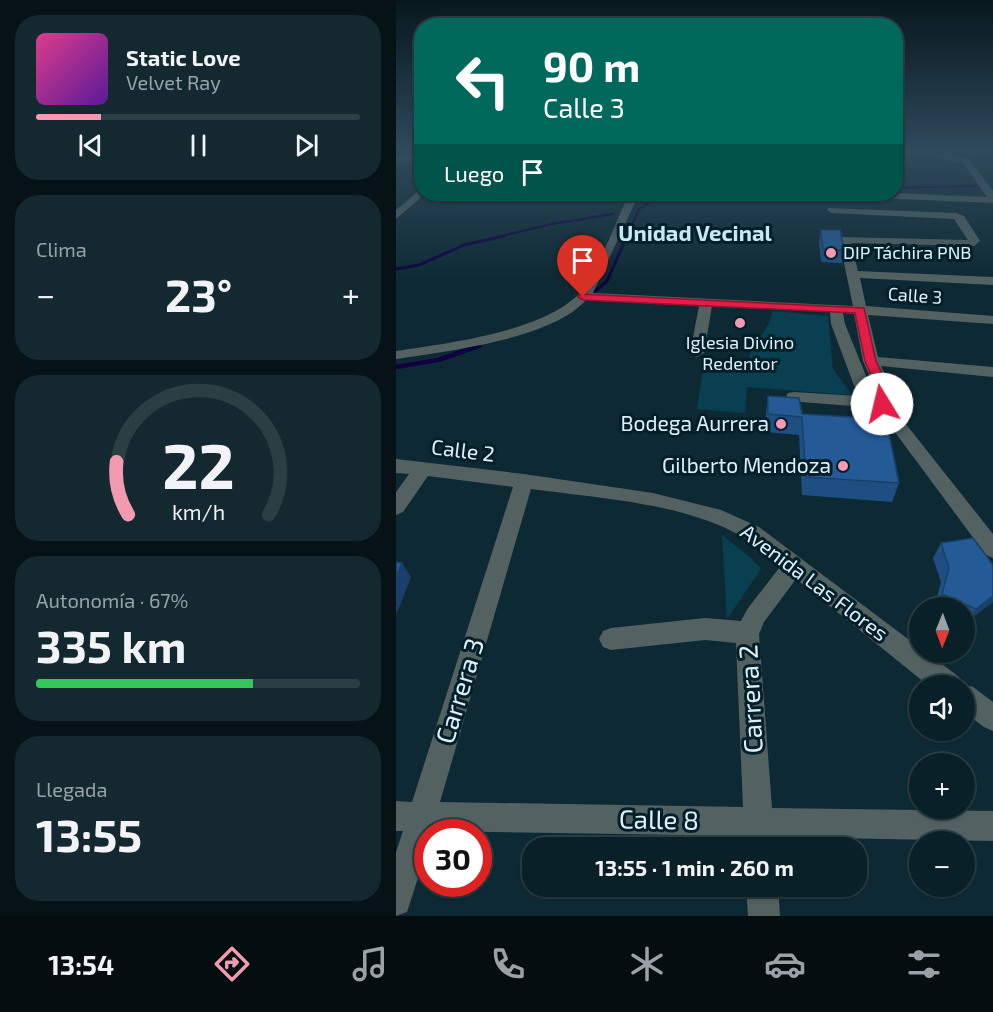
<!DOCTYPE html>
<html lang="es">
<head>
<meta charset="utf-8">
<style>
	:root { --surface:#0a2027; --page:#13282f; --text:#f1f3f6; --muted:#99a3a7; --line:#2a3e44; --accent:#f29aaf }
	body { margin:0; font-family:"Exo 2",sans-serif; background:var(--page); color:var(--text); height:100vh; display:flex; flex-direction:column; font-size:22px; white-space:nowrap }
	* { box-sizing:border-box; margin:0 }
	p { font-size:20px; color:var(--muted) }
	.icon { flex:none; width:33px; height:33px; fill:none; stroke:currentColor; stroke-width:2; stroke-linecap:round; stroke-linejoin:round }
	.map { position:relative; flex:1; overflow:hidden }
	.sheet { display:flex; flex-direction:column; gap:15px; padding:15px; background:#061215; width:396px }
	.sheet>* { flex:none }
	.banner { position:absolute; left:18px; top:18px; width:489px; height:183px; border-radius:24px; box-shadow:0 2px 4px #0004,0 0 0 2px var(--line); background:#00695c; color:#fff; overflow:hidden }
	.needle { width:39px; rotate:181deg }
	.tools { position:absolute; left:513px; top:597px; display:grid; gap:12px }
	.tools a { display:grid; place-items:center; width:66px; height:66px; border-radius:50%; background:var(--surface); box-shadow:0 2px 4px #0004,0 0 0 2px var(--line); font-size:30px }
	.speed { position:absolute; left:18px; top:819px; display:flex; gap:12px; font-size:30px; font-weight:700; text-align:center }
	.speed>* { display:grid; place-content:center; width:78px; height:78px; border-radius:50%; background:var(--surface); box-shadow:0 2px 4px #0004,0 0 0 2px var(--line); line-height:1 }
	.speed .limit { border:9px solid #d22; background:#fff; color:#111 }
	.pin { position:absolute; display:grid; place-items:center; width:51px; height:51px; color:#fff; margin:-62px -26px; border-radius:50% 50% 50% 0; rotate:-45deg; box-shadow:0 0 6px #0007 }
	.pin .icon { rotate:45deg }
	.me { position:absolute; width:66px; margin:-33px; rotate:351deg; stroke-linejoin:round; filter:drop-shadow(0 0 4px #0008) }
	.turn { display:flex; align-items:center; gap:21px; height:126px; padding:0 30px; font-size:27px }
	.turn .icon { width:78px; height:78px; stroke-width:2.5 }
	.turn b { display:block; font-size:42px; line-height:51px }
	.then { display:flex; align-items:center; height:57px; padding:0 30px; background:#0003; gap:12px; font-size:22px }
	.big { font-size:45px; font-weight:700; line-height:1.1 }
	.sheet .widget { flex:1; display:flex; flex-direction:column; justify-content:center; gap:9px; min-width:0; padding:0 21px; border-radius:24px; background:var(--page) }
	.sheet .dial { align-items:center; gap:0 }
	.dial svg { height:156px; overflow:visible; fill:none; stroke:var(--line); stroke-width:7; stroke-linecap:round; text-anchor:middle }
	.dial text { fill:var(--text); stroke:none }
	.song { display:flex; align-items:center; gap:18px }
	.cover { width:72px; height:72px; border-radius:9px; background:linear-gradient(135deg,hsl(330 70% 55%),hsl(270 70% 35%)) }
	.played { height:6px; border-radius:3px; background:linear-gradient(90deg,var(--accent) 20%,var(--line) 20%) }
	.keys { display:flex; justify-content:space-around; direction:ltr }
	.heat { display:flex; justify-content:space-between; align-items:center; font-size:33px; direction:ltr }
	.charge { height:9px; border-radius:4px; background:linear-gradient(90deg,#34c759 67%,var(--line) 0) }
	.trip { position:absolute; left:126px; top:837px; width:345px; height:60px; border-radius:24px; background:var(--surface); box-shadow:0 2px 4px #0004,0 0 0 2px var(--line); font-weight:700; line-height:60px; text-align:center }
	.dock { display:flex; height:96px; justify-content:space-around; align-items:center; background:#040d10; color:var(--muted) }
	.dock .icon { width:42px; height:42px }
	.dock .current { color:var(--accent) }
	.dock b { font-size:27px; color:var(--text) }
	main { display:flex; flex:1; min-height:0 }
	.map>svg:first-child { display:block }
	.green { fill:#083f51 }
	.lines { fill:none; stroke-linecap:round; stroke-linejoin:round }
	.stream-far2 { stroke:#100042; stroke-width:2 }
	.stream-far1 { stroke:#100042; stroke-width:3 }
	.stream { stroke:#100042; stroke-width:4.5 }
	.minor { fill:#536161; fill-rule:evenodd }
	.wall { fill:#1f4e82 }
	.shaded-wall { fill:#19406a }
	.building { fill:#245b97; stroke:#19406a; stroke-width:1.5 }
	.route { fill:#e11d48; stroke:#92132f; stroke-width:1.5 }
	.poi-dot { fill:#f29aaf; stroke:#03202a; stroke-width:2 }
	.labels { text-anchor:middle; stroke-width:6; stroke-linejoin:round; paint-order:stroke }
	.far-poi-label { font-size:18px; fill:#e0f0f7; stroke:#03202a; text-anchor:start }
	.far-street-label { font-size:18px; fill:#e0f0f7; stroke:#03202a }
	.poi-label { font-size:21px; fill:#e0f0f7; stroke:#03202a; text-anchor:end }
	.street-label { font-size:21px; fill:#e0f0f7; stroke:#03202a }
	.far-district-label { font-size:22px; font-weight:bold; fill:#c7e8f6; stroke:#03202a }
	.near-street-label { font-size:26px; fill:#e0f0f7; stroke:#03202a }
</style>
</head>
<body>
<main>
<section class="sheet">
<div class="widget">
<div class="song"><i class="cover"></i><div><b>Static Love</b><p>Velvet Ray</p></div></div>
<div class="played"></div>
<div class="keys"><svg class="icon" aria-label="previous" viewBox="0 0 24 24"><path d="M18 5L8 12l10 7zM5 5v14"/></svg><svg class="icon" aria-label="pause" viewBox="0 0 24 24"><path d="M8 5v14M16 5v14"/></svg><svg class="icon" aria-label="next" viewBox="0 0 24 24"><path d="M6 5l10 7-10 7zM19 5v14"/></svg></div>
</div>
<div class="widget"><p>Clima</p>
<div class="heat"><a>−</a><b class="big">23°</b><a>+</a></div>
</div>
<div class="widget dial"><svg viewBox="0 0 100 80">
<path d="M14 69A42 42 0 1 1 86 69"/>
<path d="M14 69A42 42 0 0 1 8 42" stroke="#f29aaf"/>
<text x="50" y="56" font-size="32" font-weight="700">22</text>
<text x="50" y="72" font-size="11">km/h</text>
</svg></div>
<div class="widget"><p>Autonomía · 67%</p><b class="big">335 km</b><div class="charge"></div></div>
<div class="widget"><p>Llegada</p><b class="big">13:55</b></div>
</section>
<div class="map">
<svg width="597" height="916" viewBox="0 0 597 916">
	<rect width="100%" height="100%" fill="#0d2a34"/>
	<!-- green -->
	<path class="green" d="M376,311L432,316L437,369L456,395L351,387L349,413L301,409L307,370L352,373C352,367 352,359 354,354C359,338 375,329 376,311Z
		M326,535L355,558L365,569L331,619Z"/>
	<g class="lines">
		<!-- stream-far2 -->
		<path class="stream-far2" d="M500,188L580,186
			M101,237L156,224L217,214
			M231,237L243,209L269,194H297"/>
		<!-- stream-far1 -->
		<path class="stream-far1" d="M0,269L23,265L68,245L108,236
			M196,294L211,281L231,236"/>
		<!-- stream -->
		<path class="stream" d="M0,367L42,360L83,346"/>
		<!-- minor -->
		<path class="minor" d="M516,152H535L573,159L597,191V203L456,197L451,194L500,193L591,197L567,163Z
			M0,156L26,157V163L0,162Z
			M26,188V194H29L0,219V210Z
			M233,194H243L197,293L457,306L443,239L445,237L572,240L558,219L436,213L431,210L432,208L560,213L568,216L584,241L578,246L455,243L462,271L597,277V285L464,278L470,306L597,316V324L472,315L482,357L597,367V377L485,366L498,395L494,404L597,534V558L590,555L481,408L392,401L390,397L392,393L398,392L462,396L435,324L434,312L316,306L308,353L301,357L294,353L303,306L190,300C156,339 51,351 0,359V351C51,343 160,331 190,285C207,257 219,224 233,194ZM447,313L458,314L467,361L482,395L477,393L449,324Z
			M0,459L128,474L257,493L325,510L363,527L524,648V652H530L563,677L566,684L577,687L597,702V731L588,727L568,712V686H533L400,579L368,622L363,634L376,808L597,811V841L378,837L379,848H349L348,836L36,831L32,832V847L11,912L0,916V852L7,831H0V801L16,802L117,487L32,476L7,512L0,515V492L13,474L0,473ZM135,489C200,498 292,503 348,538C361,546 372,557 384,567L352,608L345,621L309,618L215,628L207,631L203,639L207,647L215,650L309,640L340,643L347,807L44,802Z
			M350,886H382L384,916H352Z"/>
	</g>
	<!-- wall -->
	<path class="wall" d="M425,230L448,250L446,263L425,262L423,243Z
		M372,396L406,414L503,483L496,502L406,495L403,435L370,432V414Z
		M545,543L597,565V602L570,622L568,621V608H538L545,582L537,558Z"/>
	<!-- shaded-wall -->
	<path class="shaded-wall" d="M6,563L15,577L3,608L0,613V577Z
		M597,596V602L570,622L580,609Z"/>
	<!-- building -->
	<path class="building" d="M425,230H444L448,250L427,249Z
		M372,396L403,398L406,414L490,419L503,483L410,477L406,417L372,414Z
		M577,538L597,565V596L580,609L546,594L553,568L545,543Z
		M0,562L6,563L0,577Z"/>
	<!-- sky -->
	<linearGradient id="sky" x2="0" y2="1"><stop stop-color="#07171d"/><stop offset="0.54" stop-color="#2f4a5c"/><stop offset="1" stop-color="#2f4a5c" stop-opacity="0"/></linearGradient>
	<rect width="597" height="280" fill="url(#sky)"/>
	<!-- route -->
	<path class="route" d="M183,294L468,308L480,361L496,395L490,407H482L480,404L484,395L469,361L459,313L187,300L182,297Z"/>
	<!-- markers -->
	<g class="poi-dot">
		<circle cx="435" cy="253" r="6"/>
		<circle cx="344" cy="323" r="6"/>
		<circle cx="385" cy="424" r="6"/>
		<circle cx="447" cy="466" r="6"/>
	</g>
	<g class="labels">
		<!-- far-poi labels -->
		<g class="far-poi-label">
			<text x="447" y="259">DIP Táchira PNB</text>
			<text x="344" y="349" text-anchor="middle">Iglesia Divino<tspan x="344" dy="21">Redentor</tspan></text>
		</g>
		<!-- far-street labels -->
		<g class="far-street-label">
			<text transform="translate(519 296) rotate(4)" y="6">Calle 3</text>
		</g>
		<!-- poi labels -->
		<g class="poi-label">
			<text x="373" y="431">Bodega Aurrera</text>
			<text x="435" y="473">Gilberto Mendoza</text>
		</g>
		<!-- street labels -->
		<g class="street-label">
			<text transform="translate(67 451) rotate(7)" y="7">Calle 2</text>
			<text transform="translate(418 583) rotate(37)" y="7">Avenida Las Flores</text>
		</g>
		<!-- far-district labels -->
		<g class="far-district-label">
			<text x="299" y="241">Unidad Vecinal</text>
		</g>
		<!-- near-street labels -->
		<g class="near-street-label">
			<text transform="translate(64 691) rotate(-73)" y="9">Carrera 3</text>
			<text transform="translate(355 699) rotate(-93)" y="9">Carrera 2</text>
			<text transform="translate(263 820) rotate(1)" y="9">Calle 8</text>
		</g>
	</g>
</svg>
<div class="tools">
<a><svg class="needle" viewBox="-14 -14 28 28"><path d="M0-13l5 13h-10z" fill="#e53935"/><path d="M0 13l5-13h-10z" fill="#99a3a7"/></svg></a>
<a><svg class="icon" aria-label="sound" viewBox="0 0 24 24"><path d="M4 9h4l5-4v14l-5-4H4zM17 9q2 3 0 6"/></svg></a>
<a>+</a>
<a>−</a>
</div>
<div class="speed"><div class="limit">30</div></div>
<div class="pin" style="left:187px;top:297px;background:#d93025"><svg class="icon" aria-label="arrive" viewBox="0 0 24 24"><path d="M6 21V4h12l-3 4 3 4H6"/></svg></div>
<svg class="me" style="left:486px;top:404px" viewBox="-20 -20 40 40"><circle r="19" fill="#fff"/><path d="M0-13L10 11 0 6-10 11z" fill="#e11d48"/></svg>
<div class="trip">13:55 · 1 min · 260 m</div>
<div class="banner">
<div class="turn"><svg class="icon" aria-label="left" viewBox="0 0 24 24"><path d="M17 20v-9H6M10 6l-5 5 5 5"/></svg><div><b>90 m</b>Calle 3</div></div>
<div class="then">Luego<svg class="icon" aria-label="arrive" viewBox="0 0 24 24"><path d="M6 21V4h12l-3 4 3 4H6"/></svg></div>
</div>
</div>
</main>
<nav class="dock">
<b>13:54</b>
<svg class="icon current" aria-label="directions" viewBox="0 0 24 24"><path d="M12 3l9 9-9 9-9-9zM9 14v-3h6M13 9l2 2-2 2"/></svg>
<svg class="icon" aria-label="music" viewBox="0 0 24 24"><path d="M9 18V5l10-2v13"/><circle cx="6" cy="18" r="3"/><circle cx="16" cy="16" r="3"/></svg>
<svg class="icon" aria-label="phone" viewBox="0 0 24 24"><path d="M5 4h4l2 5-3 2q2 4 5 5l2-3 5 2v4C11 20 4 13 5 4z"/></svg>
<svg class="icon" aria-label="climate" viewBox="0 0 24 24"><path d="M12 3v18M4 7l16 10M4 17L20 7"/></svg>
<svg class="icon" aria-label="car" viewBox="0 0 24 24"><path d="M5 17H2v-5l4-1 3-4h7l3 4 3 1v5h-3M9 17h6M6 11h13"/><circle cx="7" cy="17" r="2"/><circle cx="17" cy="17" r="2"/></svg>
<svg class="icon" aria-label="filters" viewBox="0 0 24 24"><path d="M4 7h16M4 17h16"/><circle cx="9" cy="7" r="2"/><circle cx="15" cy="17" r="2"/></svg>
</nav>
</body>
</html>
